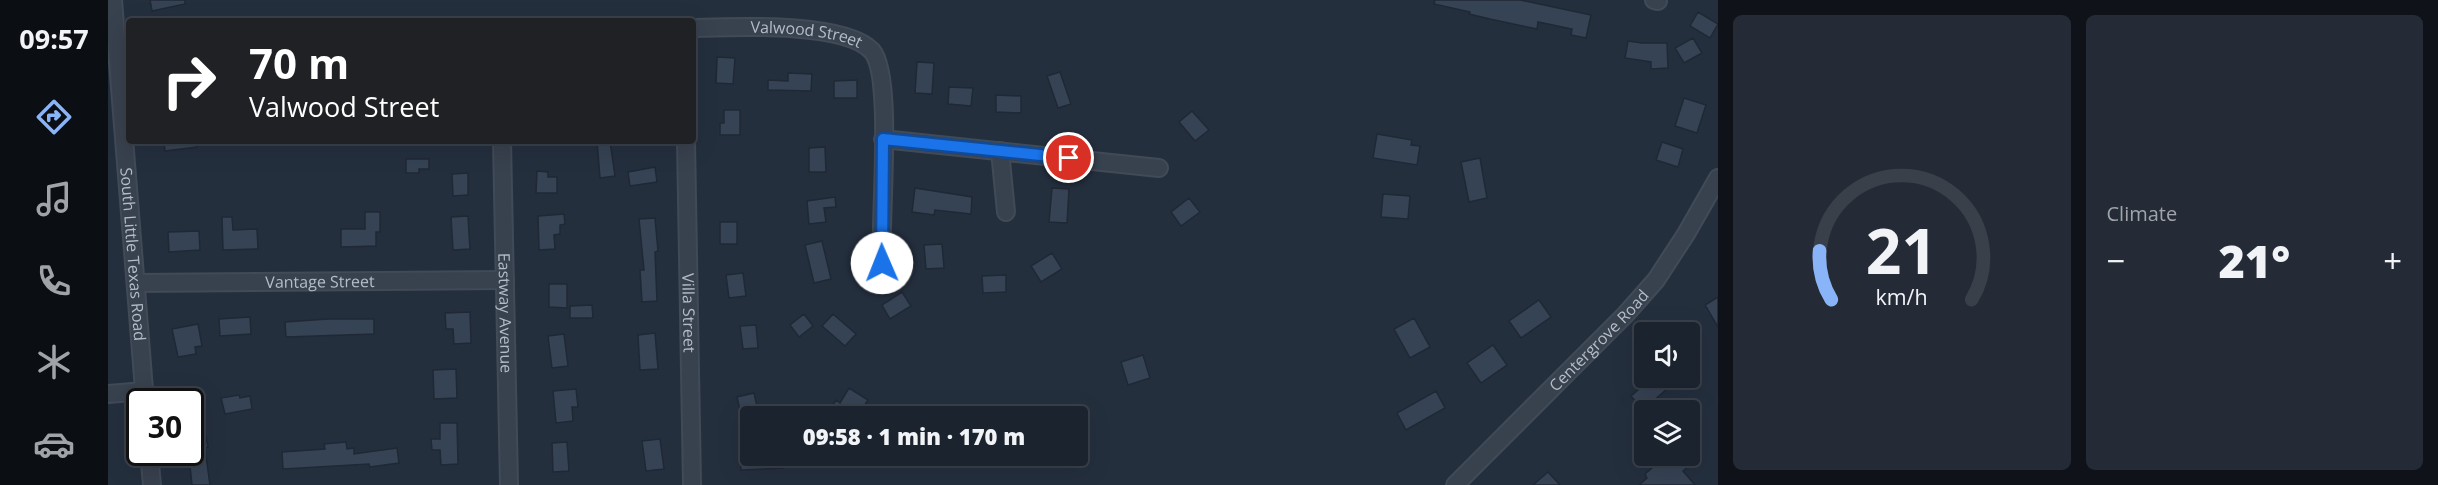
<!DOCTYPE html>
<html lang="en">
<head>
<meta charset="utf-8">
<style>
	:root { --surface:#1b232e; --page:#242b36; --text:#f1f3f6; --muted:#a0a4aa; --line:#39404a; --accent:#8ab4f8 }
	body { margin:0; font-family:"Open Sans",sans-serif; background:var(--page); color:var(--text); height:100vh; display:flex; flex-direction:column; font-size:22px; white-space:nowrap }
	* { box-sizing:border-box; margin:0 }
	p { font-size:20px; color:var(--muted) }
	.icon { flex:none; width:33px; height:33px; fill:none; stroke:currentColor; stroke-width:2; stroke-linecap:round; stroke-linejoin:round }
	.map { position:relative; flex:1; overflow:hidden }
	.sheet { display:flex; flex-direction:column; gap:15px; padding:15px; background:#0f1319; width:720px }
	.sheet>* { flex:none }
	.top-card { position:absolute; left:18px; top:18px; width:570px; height:126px; border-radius:6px; box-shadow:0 6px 24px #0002,0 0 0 2px var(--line); background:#202124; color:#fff; overflow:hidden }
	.controls { position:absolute; left:1526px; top:322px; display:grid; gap:12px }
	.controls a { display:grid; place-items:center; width:66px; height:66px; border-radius:6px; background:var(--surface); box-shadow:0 6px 24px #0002,0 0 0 2px var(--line); font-size:30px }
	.speed { position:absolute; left:18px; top:388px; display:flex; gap:12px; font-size:30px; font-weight:700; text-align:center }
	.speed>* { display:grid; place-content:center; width:78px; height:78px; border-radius:50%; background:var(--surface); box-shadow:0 6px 24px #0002,0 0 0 2px var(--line); line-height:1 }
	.speed .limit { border:3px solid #111; border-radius:9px; background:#fff; color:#111 }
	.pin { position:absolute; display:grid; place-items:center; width:51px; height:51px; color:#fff; margin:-26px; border:3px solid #fff; border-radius:50%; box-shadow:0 2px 6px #0007 }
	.me { position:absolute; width:66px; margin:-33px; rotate:359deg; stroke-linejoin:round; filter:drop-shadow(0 0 4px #0008) }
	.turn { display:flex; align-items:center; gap:21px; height:126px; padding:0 24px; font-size:27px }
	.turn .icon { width:78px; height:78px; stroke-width:2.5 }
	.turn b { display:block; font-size:42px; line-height:51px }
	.big { font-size:45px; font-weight:800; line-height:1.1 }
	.sheet .widget { flex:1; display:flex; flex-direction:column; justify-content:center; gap:9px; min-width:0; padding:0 21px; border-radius:9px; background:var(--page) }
	.sheet .dial { align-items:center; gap:0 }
	.dial svg { height:156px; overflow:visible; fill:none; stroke:var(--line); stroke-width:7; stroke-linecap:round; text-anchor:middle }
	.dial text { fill:var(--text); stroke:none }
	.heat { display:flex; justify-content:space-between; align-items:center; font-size:33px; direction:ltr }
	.sheet .tiles { flex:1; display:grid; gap:15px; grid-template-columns:repeat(2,1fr) }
	.trip { position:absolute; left:632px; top:406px; width:348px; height:60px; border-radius:6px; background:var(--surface); box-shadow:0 6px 24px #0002,0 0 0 2px var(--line); font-weight:800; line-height:60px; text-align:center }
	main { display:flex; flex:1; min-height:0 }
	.tabs { display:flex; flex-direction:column; width:108px; justify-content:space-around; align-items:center; background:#0b0e12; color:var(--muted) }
	.tabs .icon { width:42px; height:42px }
	.tabs .on { color:var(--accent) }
	.tabs b { font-size:27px; color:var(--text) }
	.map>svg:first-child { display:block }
	.building { fill:#364354; stroke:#1f2835; stroke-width:1.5 }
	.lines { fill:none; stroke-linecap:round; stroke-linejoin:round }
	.minor-casing { stroke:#414a57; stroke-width:20 }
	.minor { stroke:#38414e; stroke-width:16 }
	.route-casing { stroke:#114b97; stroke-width:15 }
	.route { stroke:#1a73e8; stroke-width:10 }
	.labels { text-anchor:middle; stroke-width:6; stroke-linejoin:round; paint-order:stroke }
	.street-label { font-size:16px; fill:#b4bcc9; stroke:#1d2633 }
</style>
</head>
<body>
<main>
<nav class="tabs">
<b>09:57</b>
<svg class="icon on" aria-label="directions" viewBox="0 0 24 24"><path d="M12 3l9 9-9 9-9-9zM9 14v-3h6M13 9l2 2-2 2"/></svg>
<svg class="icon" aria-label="music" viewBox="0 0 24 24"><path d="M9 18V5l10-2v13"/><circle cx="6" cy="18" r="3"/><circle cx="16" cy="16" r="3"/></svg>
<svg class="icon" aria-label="phone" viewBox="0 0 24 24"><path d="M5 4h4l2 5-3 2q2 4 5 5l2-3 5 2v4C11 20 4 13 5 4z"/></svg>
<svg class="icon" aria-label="climate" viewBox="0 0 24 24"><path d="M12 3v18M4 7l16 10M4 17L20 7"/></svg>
<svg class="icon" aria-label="car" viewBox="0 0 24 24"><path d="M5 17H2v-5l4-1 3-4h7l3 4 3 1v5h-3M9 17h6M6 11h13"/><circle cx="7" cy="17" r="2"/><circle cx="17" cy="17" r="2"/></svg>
</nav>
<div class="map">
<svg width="1610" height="485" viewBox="0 0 1610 485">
	<rect width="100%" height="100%" fill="#242f3e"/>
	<!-- building -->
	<path class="building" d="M42,0H77V4L44,11Z
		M1327,0H1412L1483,15L1478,38L1463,35L1464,29L1430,22L1429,29L1382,19L1361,14L1362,12L1326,4Z
		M1590,12L1610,24L1602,38L1582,26Z
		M1585,38L1594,53L1576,63L1567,48Z
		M1520,41L1534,43H1559L1560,68L1543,69V62L1517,58Z
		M609,57L627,58L625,84L608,83Z
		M809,62L826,63L824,94L807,93Z
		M952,72L963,104L950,108L939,76Z
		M680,73L704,74L703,91L660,90V80L680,81Z
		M749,80V98H726V81Z
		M841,87L865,88L863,106L840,104Z
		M888,95L913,96V113L888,112Z
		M1576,98L1598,105L1589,133L1567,126Z
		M616,110H632V135H612V123H616Z
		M1084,111L1101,130L1087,141L1071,122Z
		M1269,134L1304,140L1303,145L1312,146L1309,165L1265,158Z
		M56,141H88L89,147L57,151Z
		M489,141H502L507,176L492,178Z
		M1554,142L1575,149L1570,167L1548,160Z
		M717,147L718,172H701V148Z
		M1372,158L1379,198L1361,202L1353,162Z
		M298,159H321V169H311V173H298Z
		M547,167L549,182L522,186L520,172Z
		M429,171L440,172V177H449V193H428Z
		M360,173V195L345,196L344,174Z
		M807,188L864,197L863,214L827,210L826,215L804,212Z
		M944,188L961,189L959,223L941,222Z
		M1275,194L1302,196L1300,219L1273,217Z
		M727,197L728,207L716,208L718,222L701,224L699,201Z
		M1081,198L1092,212L1073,226L1063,212Z
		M257,212H272V232H268V246L233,247V229H257Z
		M456,214L457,224L452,225V234L446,235L447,249L431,250L430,216Z
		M360,216L362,249L345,250L343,217Z
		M114,217H124L125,230L149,229L150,249L115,250Z
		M547,218L550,251L547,252L549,301L534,302L532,270H536L531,219Z
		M612,222H629V244H612Z
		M91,231L92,250L61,252L60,232Z
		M714,241L723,279L706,283L697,245Z
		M834,244L836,268L818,269L816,245Z
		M944,253L954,269L933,282L923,266Z
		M635,273L638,296L621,298L618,275Z
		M898,275V292L875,293L874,276Z
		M441,284H459V308L441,307Z
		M794,292L803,306L782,319L774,305Z
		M1610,297V327L1597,305Z
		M1431,300L1443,317L1413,338L1401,321Z
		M484,305L485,318H462V306Z
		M362,312L363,343L346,344L345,329H338L337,313Z
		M696,314L705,326L691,337L682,325Z
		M725,314L748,334L737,346L714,326Z
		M142,317L143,334L112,336L111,319Z
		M1306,318L1322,347L1302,358L1286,329Z
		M220,319H266V334L178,337L177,322Z
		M90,324L94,346L87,347L88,354L70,357L64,329Z
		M648,325L650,348L635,349L632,326Z
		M547,333L550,369L532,370L530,335Z
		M456,334L460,366L444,368L440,336Z
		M1385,345L1399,365L1373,383L1359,363Z
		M1035,355L1042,378L1020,385L1013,362Z
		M348,369L349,398L326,399L325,370Z
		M1544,378H1552L1560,388L1535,410L1523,396Z
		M741,388L760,400L749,417H726L720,413L728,400L732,403Z
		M468,389L470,407H464L465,421L448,423L445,391Z
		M1328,391L1337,408L1298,430L1289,413Z
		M646,393L651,415L634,418L629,397Z
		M131,395L132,398L142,396L144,409L117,414L113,398Z
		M332,423H349L350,464L333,465L332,450H324L323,439H332Z
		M95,424L100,447L97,448L102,485H84L82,466H86L82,449V427Z
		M632,437H642V456H675V468L633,470Z
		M552,439L556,469L538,471L534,441Z
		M238,442L239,449L246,448V454L289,448L291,463L262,467L261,464L175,469L174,452L217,449L216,444Z
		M459,442L461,471L445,472L444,443Z
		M1558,456H1579L1585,462L1575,471L1587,485H1531L1539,478L1537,474Z
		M1440,472L1452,485H1425Z"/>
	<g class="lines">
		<defs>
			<g id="minor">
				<path id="s1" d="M5,0L37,402"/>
				<path d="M1546,0L1550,1"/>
				<path id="s2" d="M585,28C624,27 737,21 764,51C786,76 771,222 774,263"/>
				<path d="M775,139L1051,168"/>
				<path id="s3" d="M394,141L401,485"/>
				<path id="s4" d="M578,141L584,485"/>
				<path d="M892,151L898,212"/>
				<path id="s5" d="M28,283L397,280"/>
				<path d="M0,394L36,391"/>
				<path d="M41,453L44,485"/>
				<path id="s6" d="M1347,485L1517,315L1548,280L1578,234L1610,178"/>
			</g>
		</defs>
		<!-- minor casing -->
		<use href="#minor" class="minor-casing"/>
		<!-- minor -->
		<use href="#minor" class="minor"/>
	</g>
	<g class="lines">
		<defs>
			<path id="route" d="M774,263L775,139L961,158"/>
		</defs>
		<!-- route casing -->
		<use href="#route" class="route-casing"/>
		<!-- route -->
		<use href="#route" class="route"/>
	</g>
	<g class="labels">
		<!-- street labels -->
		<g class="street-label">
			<text dy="6" stroke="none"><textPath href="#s2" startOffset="114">Valwood Street</textPath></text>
			<text dy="6" stroke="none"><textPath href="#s1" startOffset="255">South Little Texas Road</textPath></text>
			<text dy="6" stroke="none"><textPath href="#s5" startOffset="184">Vantage Street</textPath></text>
			<text dy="6" stroke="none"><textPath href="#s3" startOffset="172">Eastway Avenue</textPath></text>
			<text dy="6" stroke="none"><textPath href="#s4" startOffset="172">Villa Street</textPath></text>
			<text dy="6" stroke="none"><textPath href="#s6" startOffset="204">Centergrove Road</textPath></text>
		</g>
	</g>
</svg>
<div class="controls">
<a><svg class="icon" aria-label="sound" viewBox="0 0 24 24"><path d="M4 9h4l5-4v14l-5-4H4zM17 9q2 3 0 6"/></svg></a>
<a><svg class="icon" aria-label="layers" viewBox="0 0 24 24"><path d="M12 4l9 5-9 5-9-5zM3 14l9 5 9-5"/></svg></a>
</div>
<div class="speed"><div class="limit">30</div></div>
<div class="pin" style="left:961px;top:158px;background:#d93025"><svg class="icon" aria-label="arrive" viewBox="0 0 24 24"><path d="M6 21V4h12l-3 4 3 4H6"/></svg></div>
<svg class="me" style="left:774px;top:263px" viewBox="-20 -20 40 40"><circle r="19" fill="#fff"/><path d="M0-13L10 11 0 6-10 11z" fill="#1a73e8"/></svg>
<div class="trip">09:58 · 1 min · 170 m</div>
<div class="top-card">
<div class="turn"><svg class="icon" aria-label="right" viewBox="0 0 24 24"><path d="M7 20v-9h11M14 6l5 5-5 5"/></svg><div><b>70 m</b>Valwood Street</div></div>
</div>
</div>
<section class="sheet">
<div class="tiles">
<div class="widget dial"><svg viewBox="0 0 100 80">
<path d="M14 69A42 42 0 1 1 86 69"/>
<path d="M14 69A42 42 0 0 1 8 44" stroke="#8ab4f8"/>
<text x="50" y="56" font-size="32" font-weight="700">21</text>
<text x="50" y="72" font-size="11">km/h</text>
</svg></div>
<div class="widget"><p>Climate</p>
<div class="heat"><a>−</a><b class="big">21°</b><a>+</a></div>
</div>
</div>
</section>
</main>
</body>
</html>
